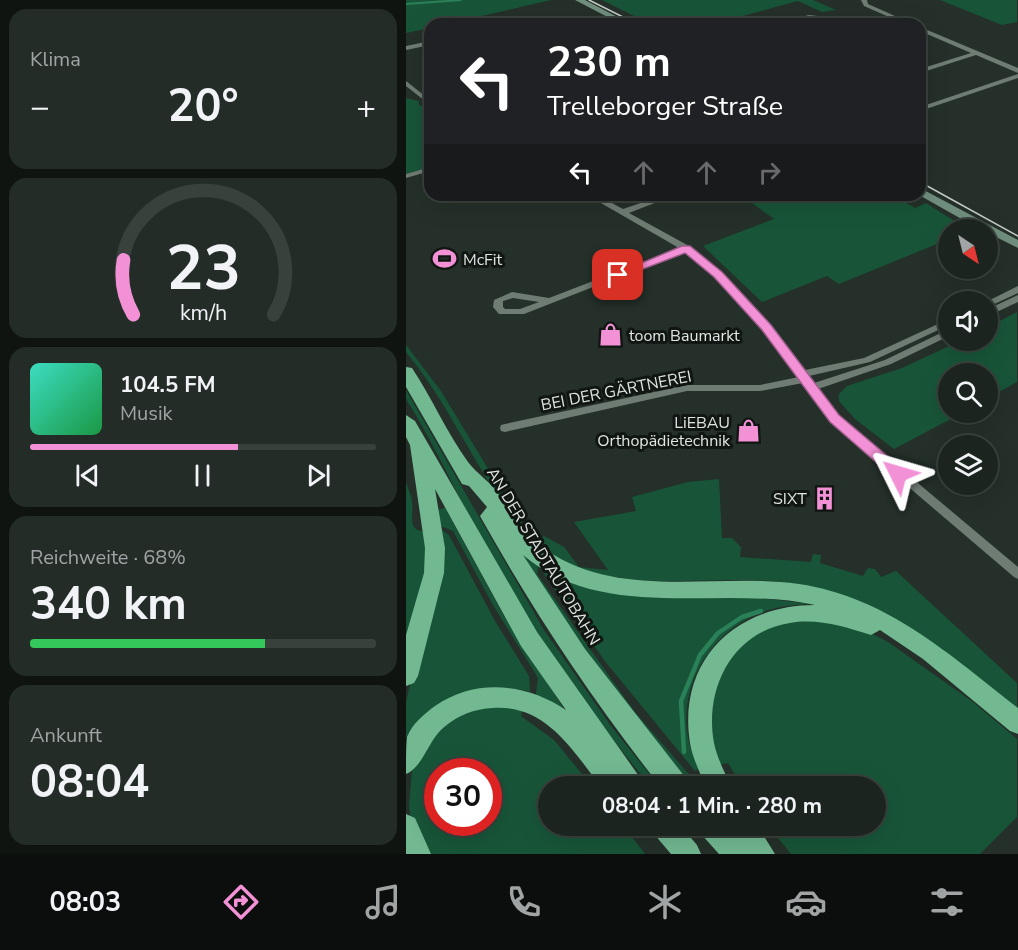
<!DOCTYPE html>
<html lang="de">
<head>
<meta charset="utf-8">
<style>
	:root { --surface:#1b241f; --page:#242c28; --text:#f1f3f6; --muted:#a0a4a4; --line:#39413d; --accent:#f391d6 }
	body { margin:0; font-family:"Nunito Sans",sans-serif; background:var(--page); color:var(--text); height:100vh; display:flex; flex-direction:column; font-size:22px; white-space:nowrap }
	* { box-sizing:border-box; margin:0 }
	p { font-size:20px; color:var(--muted) }
	.icon { flex:none; width:33px; height:33px; fill:none; stroke:currentColor; stroke-width:2; stroke-linecap:round; stroke-linejoin:round }
	.map { position:relative; flex:1; overflow:hidden }
	.sheet { display:flex; flex-direction:column; gap:9px; padding:9px; background:#0f1411; width:406px }
	.sheet>* { flex:none }
	.top-card { position:absolute; left:18px; top:18px; width:502px; height:183px; border-radius:18px; box-shadow:0 6px 24px #0002,0 0 0 2px var(--line); background:#202124; color:#fff; overflow:hidden }
	.needle { width:39px; rotate:145deg }
	.fabs { position:absolute; left:532px; top:219px; display:grid; gap:12px }
	.fabs a { display:grid; place-items:center; width:60px; height:60px; border-radius:50%; background:var(--surface); box-shadow:0 6px 24px #0002,0 0 0 2px var(--line); font-size:30px }
	.speed { position:absolute; left:18px; top:758px; display:flex; gap:12px; font-size:30px; font-weight:700; text-align:center }
	.speed>* { display:grid; place-content:center; width:78px; height:78px; border-radius:50%; background:var(--surface); box-shadow:0 6px 24px #0002,0 0 0 2px var(--line); line-height:1 }
	.speed .limit { border:9px solid #d22; background:#fff; color:#111 }
	.pin { position:absolute; display:grid; place-items:center; width:51px; height:51px; color:#fff; margin:-26px; border-radius:12px; box-shadow:0 3px 9px #0006 }
	.me { position:absolute; width:66px; margin:-33px; rotate:310deg; stroke-linejoin:round; filter:drop-shadow(0 0 4px #0008) }
	.turn { display:flex; align-items:center; gap:21px; height:126px; padding:0 24px; font-size:27px }
	.turn .icon { width:78px; height:78px; stroke-width:2.5 }
	.turn b { display:block; font-size:42px; line-height:51px }
	.lanes { display:flex; align-items:center; height:57px; padding:0 24px; background:#0003; justify-content:center; gap:30px; direction:ltr }
	.lanes .off { opacity:.35 }
	.big { font-size:45px; font-weight:700; line-height:1.1 }
	.sheet .widget { flex:1; display:flex; flex-direction:column; justify-content:center; gap:9px; min-width:0; padding:0 21px; border-radius:18px; background:var(--page) }
	.sheet .dial { align-items:center; gap:0 }
	.dial svg { height:156px; overflow:visible; fill:none; stroke:var(--line); stroke-width:7; stroke-linecap:round; text-anchor:middle }
	.dial text { fill:var(--text); stroke:none }
	.song { display:flex; align-items:center; gap:18px }
	.cover { width:72px; height:72px; border-radius:9px; background:linear-gradient(135deg,hsl(170 70% 55%),hsl(140 70% 35%)) }
	.played { height:6px; border-radius:3px; background:linear-gradient(90deg,var(--accent) 60%,var(--line) 60%) }
	.keys { display:flex; justify-content:space-around; direction:ltr }
	.heat { display:flex; justify-content:space-between; align-items:center; font-size:33px; direction:ltr }
	.charge { height:9px; border-radius:4px; background:linear-gradient(90deg,#34c759 68%,var(--line) 0) }
	.trip { position:absolute; left:132px; top:776px; width:348px; height:60px; border-radius:30px; background:var(--surface); box-shadow:0 6px 24px #0002,0 0 0 2px var(--line); font-weight:700; line-height:60px; text-align:center }
	.tab-bar { display:flex; height:96px; justify-content:space-around; align-items:center; background:#0b0e0c; color:var(--muted) }
	.tab-bar .icon { width:42px; height:42px }
	.tab-bar .on { color:var(--accent) }
	.tab-bar b { font-size:27px; color:var(--text) }
	main { display:flex; flex:1; min-height:0 }
	.map>svg:first-child { display:block }
	.green { fill:#185538; fill-rule:evenodd }
	.lines { fill:none; stroke-linecap:round; stroke-linejoin:round }
	.stream-far1 { stroke:#2a8158; stroke-width:2 }
	.stream { stroke:#2a8158; stroke-width:4.5 }
	.street { fill:#6f7c74; fill-rule:evenodd }
	.secondary { fill:#708e7d; fill-rule:evenodd }
	.highway { fill:#72b891; fill-rule:evenodd }
	.tram { stroke:#c5cdc8; stroke-width:1.5 }
	.route { fill:#f391d6; stroke:#9e5e8b; stroke-width:1.5 }
	.labels { text-anchor:middle; stroke-width:6; stroke-linejoin:round; paint-order:stroke }
	.poi-label { font-size:16px; fill:#dfe6e2; stroke:#111613; text-anchor:start }
	.street-label { font-size:16px; fill:#dfe6e2; stroke:#111613 }
</style>
</head>
<body>
<main>
<section class="sheet">
<div class="widget"><p>Klima</p>
<div class="heat"><a>−</a><b class="big">20°</b><a>+</a></div>
</div>
<div class="widget dial"><svg viewBox="0 0 100 80">
<path d="M14 69A42 42 0 1 1 86 69"/>
<path d="M14 69A42 42 0 0 1 9 41" stroke="#f391d6"/>
<text x="50" y="56" font-size="32" font-weight="700">23</text>
<text x="50" y="72" font-size="11">km/h</text>
</svg></div>
<div class="widget">
<div class="song"><i class="cover"></i><div><b>104.5 FM</b><p>Musik</p></div></div>
<div class="played"></div>
<div class="keys"><svg class="icon" aria-label="previous" viewBox="0 0 24 24"><path d="M18 5L8 12l10 7zM5 5v14"/></svg><svg class="icon" aria-label="pause" viewBox="0 0 24 24"><path d="M8 5v14M16 5v14"/></svg><svg class="icon" aria-label="next" viewBox="0 0 24 24"><path d="M6 5l10 7-10 7zM19 5v14"/></svg></div>
</div>
<div class="widget"><p>Reichweite · 68%</p><b class="big">340 km</b><div class="charge"></div></div>
<div class="widget"><p>Ankunft</p><b class="big">08:04</b></div>
</section>
<div class="map">
<svg width="612" height="854" viewBox="0 0 612 854">
	<rect width="100%" height="100%" fill="#243029"/>
	<!-- green -->
	<path class="green" d="M0,0H145L41,24H24V28L0,33Z
		M196,0H407L430,10L416,12L392,1L307,24H244Z
		M534,0H611V22L596,25Z
		M0,98L13,101V105L24,109V167L0,174Z
		M335,195H486L509,208L520,203L561,229L543,230V239L433,284L421,276L356,302L297,246L368,219Z
		M611,312V382L582,398V374H543V412L556,413L488,449L449,419L433,401V394L441,386L496,368L554,341L582,340V327Z
		M0,345L35,391L113,520L132,540L138,536L158,547L173,567L202,570L168,522L230,511L226,497L282,482L313,479L316,538H326L335,547L334,557L405,562L407,554L415,555L414,563L457,576L462,568L469,569L475,577L490,571L611,683V713C544,658 481,598 392,584C317,572 240,594 167,566C159,563 149,560 142,555C112,535 96,505 78,474C53,433 31,389 0,352Z
		M0,390L138,630L205,726L253,786H244C184,712 126,633 80,549C53,499 30,447 0,399Z
		M0,482C2,488 5,495 6,501C8,518 0,531 21,532L19,591L0,656Z
		M39,508L98,616L162,715L130,694L132,678L87,605L47,531L32,525L30,510Z
		M36,530L43,535L89,621L123,676L124,692C71,678 48,704 5,730L0,738V703Z
		M121,553L133,563L131,574L228,711L286,778L297,776L303,786H284L223,714L187,665L115,556Z
		M139,567L152,574L405,604C388,605 371,606 354,613C293,637 261,709 293,769L289,771L198,660L137,572Z
		M413,620L463,632L482,642L567,702L611,739V817L574,854H385L362,825H470V786H336L322,763L311,765L300,722L318,659L348,634L376,623Z
		M66,707H117L115,716L148,740L186,786H142V825H217L239,854H22L5,820L3,806L6,770L24,735ZM32,771H82V822H32Z"/>
	<g class="lines">
		<!-- stream-far1 -->
		<path class="stream-far1" d="M0,4L55,0"/>
		<!-- stream -->
		<path class="stream" d="M278,752L275,701L294,655L312,633L336,617L355,611"/>
		<!-- street -->
		<path class="street" d="M455,0H461L462,4L507,24H499L488,19L472,24H463L483,17L458,6Z
			M403,15L420,17L438,24L403,19L377,24H368Z
			M514,27L612,68V73L570,55L514,73V69L565,53L514,31Z
			M24,41V45L0,50V46Z
			M612,74V78L514,111V107Z
			M0,81L24,100V105L0,86Z
			M24,167V171L0,178V174Z
			M181,195H191L217,209L258,195H269L223,213L283,246L315,273L379,344L399,370L458,358L543,319V325L464,362L403,376L408,383L479,360L543,329V336L485,364L412,389L432,416L612,567V579L608,577L424,420L397,383L354,391H281L99,432L95,431L94,428L95,425L99,424L281,385H354L393,377C360,331 322,288 279,251L118,314H93L87,307L88,300L106,292L143,298L273,248ZM107,298L133,302L114,309H99L97,307V301Z
			M612,286V293L582,307V302H580Z
			M612,295V302L582,316V309Z"/>
		<!-- secondary -->
		<path class="secondary" d="M169,0H179L225,24H215Z
			M514,188L612,240V248L582,233V230H575L513,195Z"/>
		<!-- highway -->
		<path class="highway" d="M0,367L6,368C26,398 41,433 62,462C71,474 85,482 93,495C108,516 118,535 140,550C215,601 309,572 393,584C481,597 544,655 612,708V734L604,731L517,659L474,630L465,635C439,627 412,618 384,623C326,632 298,689 308,743C311,758 319,773 325,786H299C294,772 286,757 284,743C271,661 329,605 409,605C312,584 200,624 117,555L179,649L279,777L283,786H254C187,701 127,611 74,516L81,507L63,486L56,484L0,387Z
			M0,415L9,421L131,632L240,786H194C167,750 139,704 87,708C68,709 52,715 37,728C22,741 17,767 0,774C0,763 0,746 1,737C6,724 18,714 29,706C69,678 120,683 160,710L115,646L29,489L39,548L38,573L12,676L8,683L0,686V635L18,573L19,548L4,445L0,437Z
			M0,814L9,818L25,854H0Z
			M244,825H274L291,845L295,854H265L248,834Z
			M291,825H351L369,854H313L295,834Z"/>
		<!-- tram -->
		<path class="tram" d="M183,0L231,24
			M514,182L612,236"/>
	</g>
	<!-- route -->
	<path class="route" d="M276,246H284L316,272L365,325L433,415L498,470L500,474L498,477H487L424,422L356,330L308,277L279,253L216,277L207,275Z"/>
	<!-- icons -->
	<defs>
		<symbol id="stadium-bare" viewBox="-9 -9 18 18"><path d="M0-5a6.5 5 0 1 0 0 10a6.5 5 0 1 0 0-10ZM-3.5-1.8h7v3.6h-7Z" fill="#f391d6" stroke="#111613" stroke-width="2.5" paint-order="stroke"/></symbol>
		<symbol id="shop-bare" viewBox="-9 -9 18 18"><path d="M-5-2.5h2.3a2.7 3.5 0 0 1 5.4 0H5L5.5 6h-11ZM-1.5-2.5h3a1.5 2.3 0 0 0-3 0Z" fill="#f391d6" stroke="#111613" stroke-width="2.5" paint-order="stroke"/></symbol>
		<symbol id="building-bare" viewBox="-9 -9 18 18"><path d="M-4-6H4V6H1V3H-1V6H-4ZM-2.5-4.3h1.7v1.8h-1.7ZM.8-4.3h1.7v1.8H.8ZM-2.5-1h1.7V.8h-1.7ZM.8-1h1.7V.8H.8Z" fill="#f391d6" stroke="#111613" stroke-width="2.5" paint-order="stroke"/></symbol>
	</defs>
	<g fill-rule="evenodd">
		<use href="#stadium-bare" x="22" y="242" width="33" height="33"/>
		<use href="#shop-bare" x="188" y="318" width="33" height="33"/>
		<use href="#shop-bare" x="326" y="414" width="33" height="33"/>
		<use href="#building-bare" x="402" y="482" width="33" height="33"/>
	</g>
	<g class="labels">
		<!-- poi labels -->
		<g class="poi-label">
			<text x="57" y="265">McFit</text>
			<text x="223" y="341">toom Baumarkt</text>
			<text x="324" y="428" text-anchor="end">LiEBAU<tspan x="324" dy="18">Orthopädietechnik</tspan></text>
			<text x="401" y="504" text-anchor="end">SIXT</text>
		</g>
		<!-- street labels -->
		<g class="street-label">
			<text transform="translate(210 390) rotate(-11)" y="6">BEI DER GÄRTNEREI</text>
			<text transform="translate(138 556) rotate(59)" y="6">AN DER STADTAUTOBAHN</text>
		</g>
	</g>
</svg>
<div class="fabs">
<a><svg class="needle" viewBox="-14 -14 28 28"><path d="M0-13l5 13h-10z" fill="#e53935"/><path d="M0 13l5-13h-10z" fill="#a0a4a4"/></svg></a>
<a><svg class="icon" aria-label="sound" viewBox="0 0 24 24"><path d="M4 9h4l5-4v14l-5-4H4zM17 9q2 3 0 6"/></svg></a>
<a><svg class="icon" aria-label="search" viewBox="0 0 24 24"><circle cx="10" cy="10" r="6"/><path d="M15 15l6 6"/></svg></a>
<a><svg class="icon" aria-label="layers" viewBox="0 0 24 24"><path d="M12 4l9 5-9 5-9-5zM3 14l9 5 9-5"/></svg></a>
</div>
<div class="speed"><div class="limit">30</div></div>
<div class="pin" style="left:212px;top:275px;background:#d93025"><svg class="icon" aria-label="arrive" viewBox="0 0 24 24"><path d="M6 21V4h12l-3 4 3 4H6"/></svg></div>
<svg class="me" style="left:492px;top:474px" viewBox="-20 -20 40 40"><path d="M0-17L14 15 0 8-14 15z" fill="#f391d6" stroke="#fff" stroke-width="4"/></svg>
<div class="trip">08:04 · 1 Min. · 280 m</div>
<div class="top-card">
<div class="turn"><svg class="icon" aria-label="left" viewBox="0 0 24 24"><path d="M17 20v-9H6M10 6l-5 5 5 5"/></svg><div><b>230 m</b>Trelleborger Straße</div></div>
<div class="lanes"><svg class="icon" aria-label="left" viewBox="0 0 24 24"><path d="M17 20v-9H6M10 6l-5 5 5 5"/></svg><svg class="icon off" aria-label="ahead" viewBox="0 0 24 24"><path d="M12 20V5M6 11l6-6 6 6"/></svg><svg class="icon off" aria-label="ahead" viewBox="0 0 24 24"><path d="M12 20V5M6 11l6-6 6 6"/></svg><svg class="icon off" aria-label="right" viewBox="0 0 24 24"><path d="M7 20v-9h11M14 6l5 5-5 5"/></svg></div>
</div>
</div>
</main>
<nav class="tab-bar">
<b>08:03</b>
<svg class="icon on" aria-label="directions" viewBox="0 0 24 24"><path d="M12 3l9 9-9 9-9-9zM9 14v-3h6M13 9l2 2-2 2"/></svg>
<svg class="icon" aria-label="music" viewBox="0 0 24 24"><path d="M9 18V5l10-2v13"/><circle cx="6" cy="18" r="3"/><circle cx="16" cy="16" r="3"/></svg>
<svg class="icon" aria-label="phone" viewBox="0 0 24 24"><path d="M5 4h4l2 5-3 2q2 4 5 5l2-3 5 2v4C11 20 4 13 5 4z"/></svg>
<svg class="icon" aria-label="climate" viewBox="0 0 24 24"><path d="M12 3v18M4 7l16 10M4 17L20 7"/></svg>
<svg class="icon" aria-label="car" viewBox="0 0 24 24"><path d="M5 17H2v-5l4-1 3-4h7l3 4 3 1v5h-3M9 17h6M6 11h13"/><circle cx="7" cy="17" r="2"/><circle cx="17" cy="17" r="2"/></svg>
<svg class="icon" aria-label="filters" viewBox="0 0 24 24"><path d="M4 7h16M4 17h16"/><circle cx="9" cy="7" r="2"/><circle cx="15" cy="17" r="2"/></svg>
</nav>
</body>
</html>
